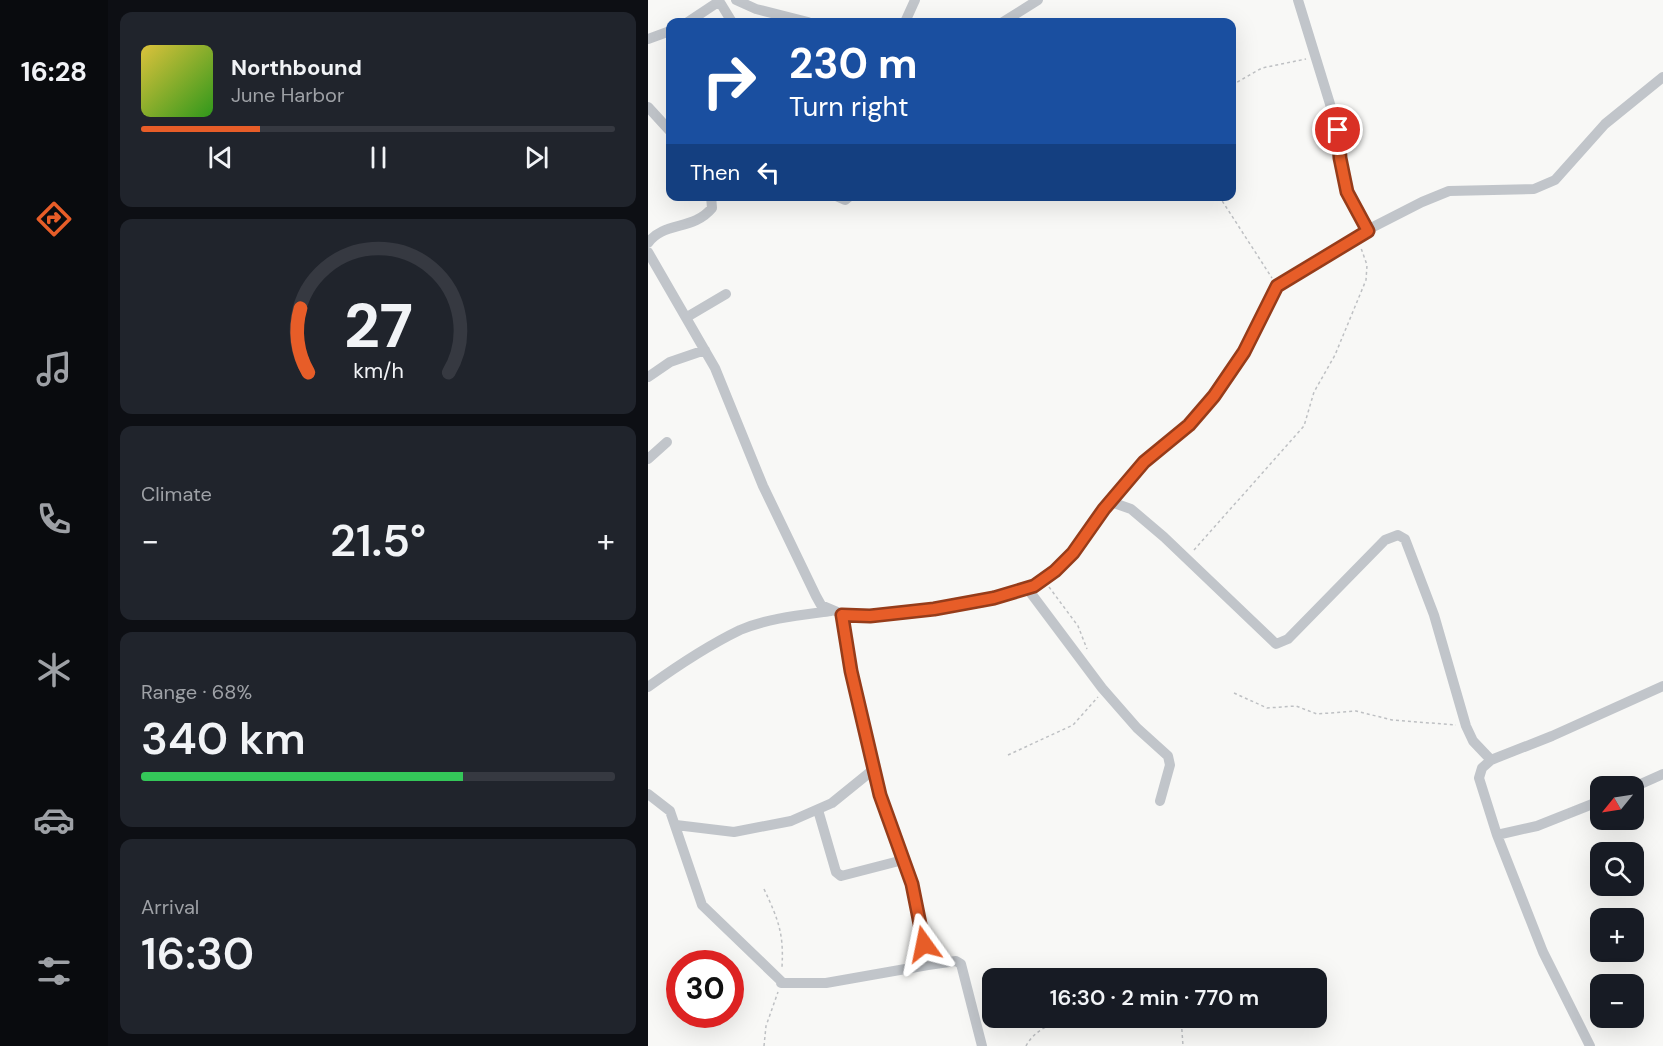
<!DOCTYPE html>
<html lang="en">
<head>
<meta charset="utf-8">
<style>
	:root { --surface:#171b24; --page:#20242c; --text:#f1f3f6; --muted:#9ea1a6; --line:#363941; --accent:#e75d28 }
	body { margin:0; font-family:"DM Sans",sans-serif; background:var(--page); color:var(--text); height:100vh; display:flex; flex-direction:column; font-size:22px; white-space:nowrap }
	* { box-sizing:border-box; margin:0 }
	p { font-size:20px; color:var(--muted) }
	.icon { flex:none; width:33px; height:33px; fill:none; stroke:currentColor; stroke-width:2; stroke-linecap:round; stroke-linejoin:round }
	.map { position:relative; flex:1; overflow:hidden }
	.drawer { display:flex; flex-direction:column; gap:12px; padding:12px; background:#0d0f14; width:540px }
	.drawer>* { flex:none }
	.banner { position:absolute; left:18px; top:18px; width:570px; height:183px; border-radius:12px; box-shadow:0 6px 24px #0002; background:#1a4fa0; color:#fff; overflow:hidden }
	.needle { width:39px; rotate:240deg }
	.tools { position:absolute; left:942px; top:776px; display:grid; gap:12px }
	.tools a { display:grid; place-items:center; width:54px; height:54px; border-radius:12px; background:var(--surface); box-shadow:0 6px 24px #0002; font-size:30px }
	.speed { position:absolute; left:18px; top:950px; display:flex; gap:12px; font-size:30px; font-weight:700; text-align:center }
	.speed>* { display:grid; place-content:center; width:78px; height:78px; border-radius:50%; background:var(--surface); box-shadow:0 6px 24px #0002; line-height:1 }
	.speed .limit { border:9px solid #d22; background:#fff; color:#111 }
	.pin { position:absolute; display:grid; place-items:center; width:51px; height:51px; color:#fff; margin:-26px; border:3px solid #fff; border-radius:50%; box-shadow:0 2px 6px #0007 }
	.me { position:absolute; width:66px; margin:-33px; rotate:348deg; stroke-linejoin:round; filter:drop-shadow(0 0 4px #0008) }
	.turn { display:flex; align-items:center; gap:21px; height:126px; padding:0 24px; font-size:27px }
	.turn .icon { width:78px; height:78px; stroke-width:2.5 }
	.turn b { display:block; font-size:42px; line-height:51px }
	.then { display:flex; align-items:center; height:57px; padding:0 24px; background:#0003; gap:12px; font-size:22px }
	.big { font-size:45px; font-weight:600; line-height:1.1 }
	.drawer .tile { flex:1; display:flex; flex-direction:column; justify-content:center; gap:9px; min-width:0; padding:0 21px; border-radius:12px; background:var(--page) }
	.drawer .dial { align-items:center; gap:0 }
	.dial svg { height:156px; overflow:visible; fill:none; stroke:var(--line); stroke-width:7; stroke-linecap:round; text-anchor:middle }
	.dial text { fill:var(--text); stroke:none }
	.song { display:flex; align-items:center; gap:18px }
	.cover { width:72px; height:72px; border-radius:9px; background:linear-gradient(135deg,hsl(50 70% 55%),hsl(110 70% 35%)) }
	.played { height:6px; border-radius:3px; background:linear-gradient(90deg,var(--accent) 25%,var(--line) 25%) }
	.keys { display:flex; justify-content:space-around; direction:ltr }
	.heat { display:flex; justify-content:space-between; align-items:center; font-size:33px; direction:ltr }
	.charge { height:9px; border-radius:4px; background:linear-gradient(90deg,#34c759 68%,var(--line) 0) }
	.trip { position:absolute; left:334px; top:968px; width:345px; height:60px; border-radius:12px; background:var(--surface); box-shadow:0 6px 24px #0002; font-weight:600; line-height:60px; text-align:center }
	main { display:flex; flex:1; min-height:0 }
	.dock { display:flex; flex-direction:column; width:108px; justify-content:space-around; align-items:center; background:#090b0e; color:var(--muted) }
	.dock .icon { width:42px; height:42px }
	.dock .selected { color:var(--accent) }
	.dock b { font-size:27px; color:var(--text) }
	.map>svg:first-child { display:block }
	.lines { fill:none; stroke-linecap:round; stroke-linejoin:round }
	.path { stroke:#bec0c3; stroke-width:1.5; stroke-dasharray:3 3; stroke-linecap:butt }
	.street { stroke:#c1c5ca; stroke-width:10 }
	.route-casing { stroke:#963c1a; stroke-width:15 }
	.route { stroke:#e75d28; stroke-width:10 }
</style>
</head>
<body>
<main>
<nav class="dock">
<b>16:28</b>
<svg class="icon selected" aria-label="directions" viewBox="0 0 24 24"><path d="M12 3l9 9-9 9-9-9zM9 14v-3h6M13 9l2 2-2 2"/></svg>
<svg class="icon" aria-label="music" viewBox="0 0 24 24"><path d="M9 18V5l10-2v13"/><circle cx="6" cy="18" r="3"/><circle cx="16" cy="16" r="3"/></svg>
<svg class="icon" aria-label="phone" viewBox="0 0 24 24"><path d="M5 4h4l2 5-3 2q2 4 5 5l2-3 5 2v4C11 20 4 13 5 4z"/></svg>
<svg class="icon" aria-label="climate" viewBox="0 0 24 24"><path d="M12 3v18M4 7l16 10M4 17L20 7"/></svg>
<svg class="icon" aria-label="car" viewBox="0 0 24 24"><path d="M5 17H2v-5l4-1 3-4h7l3 4 3 1v5h-3M9 17h6M6 11h13"/><circle cx="7" cy="17" r="2"/><circle cx="17" cy="17" r="2"/></svg>
<svg class="icon" aria-label="filters" viewBox="0 0 24 24"><path d="M4 7h16M4 17h16"/><circle cx="9" cy="7" r="2"/><circle cx="15" cy="17" r="2"/></svg>
</nav>
<section class="drawer">
<div class="tile">
<div class="song"><i class="cover"></i><div><b>Northbound</b><p>June Harbor</p></div></div>
<div class="played"></div>
<div class="keys"><svg class="icon" aria-label="previous" viewBox="0 0 24 24"><path d="M18 5L8 12l10 7zM5 5v14"/></svg><svg class="icon" aria-label="pause" viewBox="0 0 24 24"><path d="M8 5v14M16 5v14"/></svg><svg class="icon" aria-label="next" viewBox="0 0 24 24"><path d="M6 5l10 7-10 7zM19 5v14"/></svg></div>
</div>
<div class="tile dial"><svg viewBox="0 0 100 80">
<path d="M14 69A42 42 0 1 1 86 69"/>
<path d="M14 69A42 42 0 0 1 10 36" stroke="#e75d28"/>
<text x="50" y="56" font-size="32" font-weight="700">27</text>
<text x="50" y="72" font-size="11">km/h</text>
</svg></div>
<div class="tile"><p>Climate</p>
<div class="heat"><a>−</a><b class="big">21.5°</b><a>+</a></div>
</div>
<div class="tile"><p>Range · 68%</p><b class="big">340 km</b><div class="charge"></div></div>
<div class="tile"><p>Arrival</p><b class="big">16:30</b></div>
</section>
<div class="map">
<svg width="1015" height="1046" viewBox="0 0 1015 1046">
	<rect width="100%" height="100%" fill="#f8f8f6"/>
	<g class="lines">
		<!-- path -->
		<path class="path" d="M584,85L614,68L658,59
			M571,196L624,278
			M546,550L656,426L666,392L687,355L718,280L719,265L713,248
			M401,587L430,626L439,649
			M586,693L619,708L648,706L669,714L708,711L744,720L808,725
			M360,755L425,725L450,697
			M116,889C130,919 136,933 134,967
			M533,1017L535,1046
			M116,1046L118,1026L130,992
			M378,1046C387,1029 404,1024 421,1017"/>
		<!-- street -->
		<path class="street" d="M88,0L108,9L160,22
			M650,0L690,130L692,158L699,192L720,231
			M40,22L67,4H73L84,22
			M257,22L267,0
			M355,22L390,0
			M0,39L22,31
			M0,107L22,131
			M188,196L197,200L202,196
			M0,243C16,221 45,231 64,208L63,196
			M0,252L67,368L115,486L168,596L173,605L199,616L286,609L346,598L386,586L407,571L425,553L456,509L496,462L541,425L566,396L603,339L620,301L629,286L639,278L727,226L774,202L801,191L886,189L907,180L957,124L1015,77
			M39,317L78,294
			M0,377L22,362L57,350
			M0,459L19,442
			M463,502L483,509L516,537L628,644L640,639L737,540L750,535L757,539L786,615L818,726L825,741L843,760
			M379,588L454,688L489,728L520,756L522,765L512,801
			M194,615L203,671L233,795L264,884L280,965L308,961L313,964L334,1046
			M0,687C29,666 59,646 92,630C120,618 153,615 183,611
			M986,787L1015,774
			M0,794L22,811L54,905L133,981
			M170,810L188,872L193,876L255,860
			M28,825L86,832L143,821L184,803L226,769
			M849,835L889,826L952,801
			M133,983H178L280,965
			M942,1046L895,952L849,835L831,778L834,768L843,760L904,736L1015,686"/>
	</g>
	<g class="lines">
		<defs>
			<path id="route" d="M276,944L264,884L232,795L203,671L194,615L222,616L286,609L346,598L386,586L407,571L425,553L456,509L496,462L541,425L566,396L596,352L629,286L720,231L699,192L692,158L690,130"/>
		</defs>
		<!-- route casing -->
		<use href="#route" class="route-casing"/>
		<!-- route -->
		<use href="#route" class="route"/>
	</g>
</svg>
<div class="tools">
<a><svg class="needle" viewBox="-14 -14 28 28"><path d="M0-13l5 13h-10z" fill="#e53935"/><path d="M0 13l5-13h-10z" fill="#9ea1a6"/></svg></a>
<a><svg class="icon" aria-label="search" viewBox="0 0 24 24"><circle cx="10" cy="10" r="6"/><path d="M15 15l6 6"/></svg></a>
<a>+</a>
<a>−</a>
</div>
<div class="speed"><div class="limit">30</div></div>
<div class="pin" style="left:690px;top:130px;background:#d93025"><svg class="icon" aria-label="arrive" viewBox="0 0 24 24"><path d="M6 21V4h12l-3 4 3 4H6"/></svg></div>
<svg class="me" style="left:276px;top:944px" viewBox="-20 -20 40 40"><path d="M0-17L14 15 0 8-14 15z" fill="#e75d28" stroke="#fff" stroke-width="4"/></svg>
<div class="trip">16:30 · 2 min · 770 m</div>
<div class="banner">
<div class="turn"><svg class="icon" aria-label="right" viewBox="0 0 24 24"><path d="M7 20v-9h11M14 6l5 5-5 5"/></svg><div><b>230 m</b>Turn right</div></div>
<div class="then">Then<svg class="icon" aria-label="left" viewBox="0 0 24 24"><path d="M17 20v-9H6M10 6l-5 5 5 5"/></svg></div>
</div>
</div>
</main>
</body>
</html>
